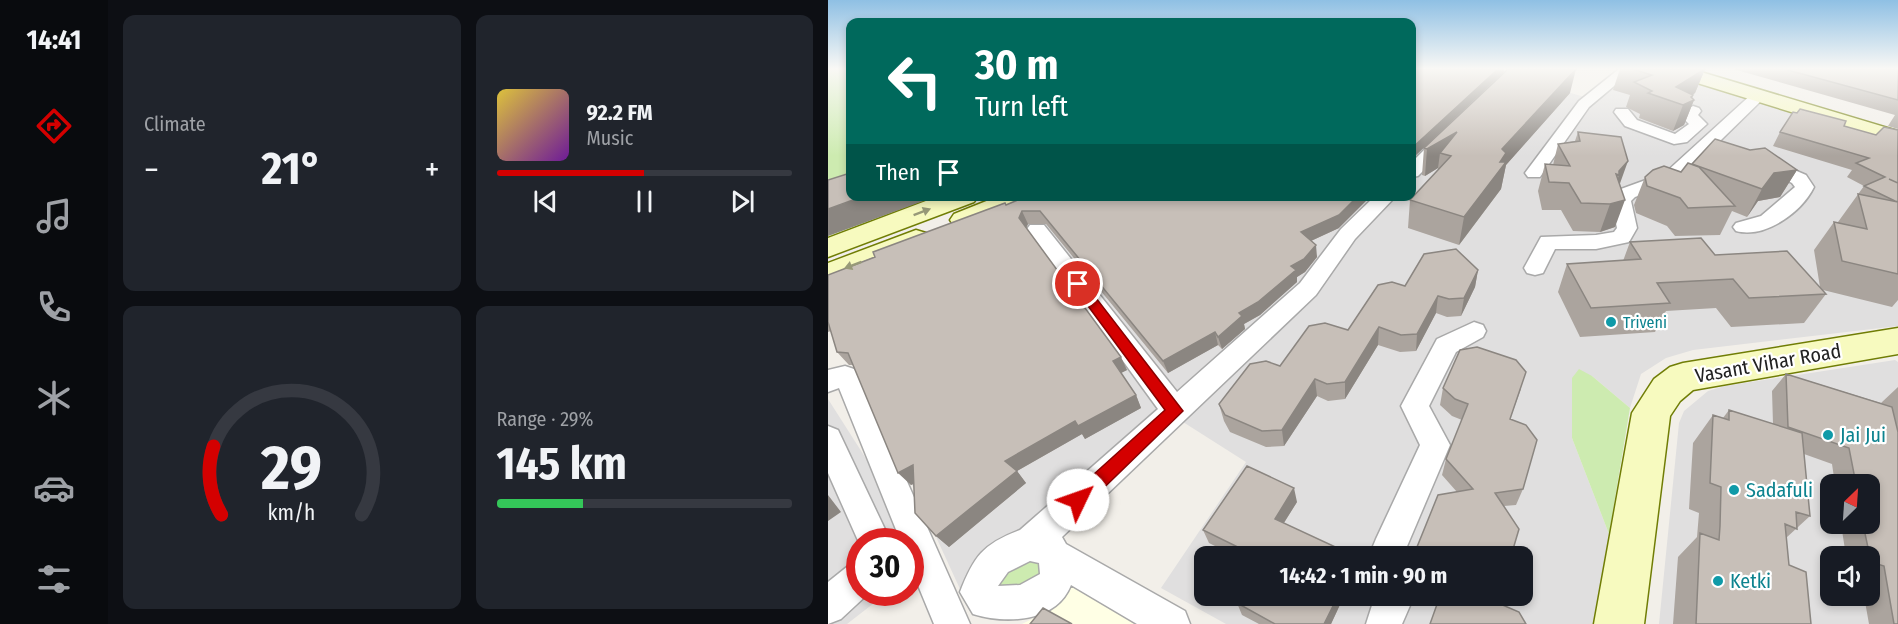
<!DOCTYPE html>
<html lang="en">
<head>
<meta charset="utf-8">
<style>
	:root { --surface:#171b24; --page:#20242c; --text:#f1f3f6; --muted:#9ea1a6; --line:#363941; --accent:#d40000 }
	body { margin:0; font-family:"Fira Sans Condensed",sans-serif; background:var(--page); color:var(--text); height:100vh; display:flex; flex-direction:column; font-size:22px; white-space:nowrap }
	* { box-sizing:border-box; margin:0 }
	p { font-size:20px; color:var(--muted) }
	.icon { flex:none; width:33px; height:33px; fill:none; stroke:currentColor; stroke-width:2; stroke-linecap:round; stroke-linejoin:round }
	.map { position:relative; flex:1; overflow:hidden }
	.sheet { display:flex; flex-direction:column; gap:15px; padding:15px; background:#0d0f14; width:720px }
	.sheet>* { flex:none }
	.hud { position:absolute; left:18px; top:18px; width:570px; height:183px; border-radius:12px; box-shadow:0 3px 9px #0003; background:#00695c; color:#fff; overflow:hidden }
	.needle { width:39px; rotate:25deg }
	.buttons { position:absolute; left:992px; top:474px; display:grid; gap:12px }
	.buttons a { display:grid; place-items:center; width:60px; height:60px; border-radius:12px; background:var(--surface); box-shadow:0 3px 9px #0003; font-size:30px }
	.speed { position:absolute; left:18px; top:528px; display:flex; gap:12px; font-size:30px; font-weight:700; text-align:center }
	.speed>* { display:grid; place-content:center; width:78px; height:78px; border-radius:50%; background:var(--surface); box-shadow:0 3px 9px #0003; line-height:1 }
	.speed .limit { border:9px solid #d22; background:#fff; color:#111 }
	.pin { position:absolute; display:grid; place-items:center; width:51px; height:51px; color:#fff; margin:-26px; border:3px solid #fff; border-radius:50%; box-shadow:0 2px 6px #0007 }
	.me { position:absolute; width:66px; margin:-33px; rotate:48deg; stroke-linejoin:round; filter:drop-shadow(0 0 4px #0008) }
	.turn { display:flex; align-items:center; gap:21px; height:126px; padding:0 30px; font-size:27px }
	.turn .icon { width:78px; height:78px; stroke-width:2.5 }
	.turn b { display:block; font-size:42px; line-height:51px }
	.then { display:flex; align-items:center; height:57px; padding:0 30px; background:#0003; gap:12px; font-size:22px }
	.big { font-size:45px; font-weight:700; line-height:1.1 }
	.sheet .tile { flex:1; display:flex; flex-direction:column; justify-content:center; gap:9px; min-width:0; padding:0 21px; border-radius:12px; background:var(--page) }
	.sheet .dial { align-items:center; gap:0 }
	.dial svg { height:156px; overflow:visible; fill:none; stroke:var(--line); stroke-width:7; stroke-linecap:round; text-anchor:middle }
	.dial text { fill:var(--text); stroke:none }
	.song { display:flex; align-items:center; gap:18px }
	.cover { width:72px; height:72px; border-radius:9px; background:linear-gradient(135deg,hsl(50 70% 55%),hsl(280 70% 35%)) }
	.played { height:6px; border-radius:3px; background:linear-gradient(90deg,var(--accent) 50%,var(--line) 50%) }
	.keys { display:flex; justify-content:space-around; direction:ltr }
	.heat { display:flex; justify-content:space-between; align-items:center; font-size:33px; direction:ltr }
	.charge { height:9px; border-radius:4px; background:linear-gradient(90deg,#34c759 29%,var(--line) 0) }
	.sheet .tiles { flex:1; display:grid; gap:15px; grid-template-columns:repeat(2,1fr) }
	.trip { position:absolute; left:366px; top:546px; width:339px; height:60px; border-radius:12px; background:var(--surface); box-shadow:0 3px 9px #0003; font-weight:700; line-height:60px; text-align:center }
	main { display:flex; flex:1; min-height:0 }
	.tabs { display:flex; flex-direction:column; width:108px; justify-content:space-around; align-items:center; background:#090b0e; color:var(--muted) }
	.tabs .icon { width:42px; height:42px }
	.tabs .on { color:var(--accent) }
	.tabs b { font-size:27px; color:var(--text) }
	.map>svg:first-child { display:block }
	.residential { fill:#e0dfdf; fill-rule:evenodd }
	.education { fill:#ffffe5 }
	.grass { fill:#cdebb0 }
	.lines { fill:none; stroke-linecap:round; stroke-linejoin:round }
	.street-casing { stroke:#a9a9a9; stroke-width:3 }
	.secondary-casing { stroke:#707d05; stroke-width:3 }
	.street { fill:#fff; fill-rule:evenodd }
	.secondary { fill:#f7fabf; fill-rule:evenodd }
	.wall { fill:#aba49e }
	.shaded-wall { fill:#8b8681 }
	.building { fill:#c7bfb8; stroke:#8b8681; stroke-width:1.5 }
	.oneway { fill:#979978 }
	.route { fill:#d40000; stroke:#8a0000; stroke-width:1.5 }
	.culture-dot { fill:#0f9aa8; stroke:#fff; stroke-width:2 }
	.labels { text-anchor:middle; stroke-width:4.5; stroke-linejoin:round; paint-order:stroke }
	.culture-label { font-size:16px; fill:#0d838f; stroke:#fff; text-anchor:start }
	.near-street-label { font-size:20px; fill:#222; stroke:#fff }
	.near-culture-label { font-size:20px; fill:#0d838f; stroke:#fff; text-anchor:start }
</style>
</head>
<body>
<main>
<nav class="tabs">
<b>14:41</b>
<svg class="icon on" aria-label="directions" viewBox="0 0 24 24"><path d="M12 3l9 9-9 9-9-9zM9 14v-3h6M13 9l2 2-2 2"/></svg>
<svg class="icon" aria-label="music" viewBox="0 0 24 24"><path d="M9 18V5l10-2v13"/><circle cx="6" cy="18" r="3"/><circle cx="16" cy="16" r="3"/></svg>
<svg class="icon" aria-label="phone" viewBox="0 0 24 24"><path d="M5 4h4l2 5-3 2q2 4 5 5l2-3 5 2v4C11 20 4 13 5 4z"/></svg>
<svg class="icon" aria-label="climate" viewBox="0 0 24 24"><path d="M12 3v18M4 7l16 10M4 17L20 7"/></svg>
<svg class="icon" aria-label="car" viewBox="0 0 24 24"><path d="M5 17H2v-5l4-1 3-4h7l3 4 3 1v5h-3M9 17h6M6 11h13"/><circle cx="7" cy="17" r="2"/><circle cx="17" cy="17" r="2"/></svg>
<svg class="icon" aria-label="filters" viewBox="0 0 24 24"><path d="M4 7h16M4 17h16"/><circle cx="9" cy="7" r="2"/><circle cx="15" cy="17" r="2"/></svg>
</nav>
<section class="sheet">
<div class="tiles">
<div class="tile"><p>Climate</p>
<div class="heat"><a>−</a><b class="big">21°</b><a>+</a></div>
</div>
<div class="tile">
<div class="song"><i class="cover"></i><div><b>92.2 FM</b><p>Music</p></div></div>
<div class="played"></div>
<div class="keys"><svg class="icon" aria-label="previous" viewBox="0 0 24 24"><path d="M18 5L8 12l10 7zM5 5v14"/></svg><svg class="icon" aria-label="pause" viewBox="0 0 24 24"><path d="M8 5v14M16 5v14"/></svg><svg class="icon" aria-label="next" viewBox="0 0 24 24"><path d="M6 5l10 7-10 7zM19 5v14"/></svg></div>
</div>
<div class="tile dial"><svg viewBox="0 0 100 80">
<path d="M14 69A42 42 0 1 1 86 69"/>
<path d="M14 69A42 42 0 0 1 10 34" stroke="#d40000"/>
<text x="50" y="56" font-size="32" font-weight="700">29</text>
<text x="50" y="72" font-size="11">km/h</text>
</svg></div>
<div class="tile"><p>Range · 29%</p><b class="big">145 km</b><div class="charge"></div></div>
</div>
</section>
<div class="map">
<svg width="1070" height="624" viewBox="0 0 1070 624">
	<rect width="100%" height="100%" fill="#f2efe9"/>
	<!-- residential -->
	<path class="residential" d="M584,69H698L694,79L767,100L820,69H830L1040,133L1070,166V326L865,350L838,358L813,374L802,408L764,376L744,438L781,534L766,624H398L333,588L418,462L355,422L216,528L162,559L132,589L0,302V296L239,197L584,196ZM376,556H694V596H376Z
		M1067,360L1070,362V624H831L851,423L856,411L880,391L897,386ZM1002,484H1041V524H1002ZM1002,556H1041V596H1002Z
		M0,399L102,559L83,574L82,542H32V592L59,593L19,624H0Z"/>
	<!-- education -->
	<path class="education" d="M245,586L310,624H194L206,618Z"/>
	<!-- grass -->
	<path class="grass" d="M0,69H22V196L109,197L0,236Z
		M751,369L764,376L802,408L781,534L744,438V378Z
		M188,558L212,560L217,572L180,608L166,580Z"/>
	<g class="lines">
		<defs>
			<path id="street" d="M791,69L804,71L761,107L712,177H700L697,173L751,101Z
				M931,90L936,92L939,95L936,98L851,181L807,197L803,201L809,228L801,242L768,249H727L715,273L707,275L699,273L696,268L713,237L768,235L786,232L789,228L783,200L793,189L837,173L926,92Z
				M865,106L871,108L873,111L870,115L879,124L859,142L846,144L797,126L786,112L788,109H800L809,120L847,134L861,124L851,114Z
				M618,133L626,138L624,142L590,176L584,177V162L612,134Z
				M936,157L978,175L986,187C974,212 937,239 908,231L905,227L908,223L933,216L967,187L964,183L930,166L927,162L930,158Z
				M547,196H568L527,239L488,295L234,537L238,544L357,611L362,624H309L243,585C228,623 178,624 145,614L132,592C146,556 155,544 192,530L330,409L202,233L199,229L202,225H216L349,392L472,283L513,229ZM202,561L211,563L212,574L192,585L170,586L180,572Z
				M646,322L655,325L658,331L655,337L628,352L601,406L622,445L577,551L578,556H544L543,551L548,539L592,445L573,406L609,339Z
				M17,366L26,369L35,382L142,624H106L82,566V542H73L11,388L0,392V370Z
				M0,426L10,430L63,542H32V545L0,473Z
				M32,561V592H42L13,619L0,624V582L20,566Z
				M547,596H583L584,601L574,624H538Z"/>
			<path id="secondary" d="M835,69H863L1070,131V145L837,73Z
				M111,196H150L146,202L0,257V238Z
				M171,196H209L205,202L146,226L136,228L126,226L122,220L126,214Z
				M88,230L98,233L102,239L98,245L0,284V263Z
				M1070,328V354L865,390L852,401L842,416L816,624H766L804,413L826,379L842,367L855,363Z"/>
		</defs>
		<!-- street casing -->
		<use href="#street" class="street-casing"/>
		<!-- secondary casing -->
		<use href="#secondary" class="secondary-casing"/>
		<!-- street -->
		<use href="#street" class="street"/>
		<!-- secondary -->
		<use href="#secondary" class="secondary"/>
	</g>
	<!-- wall -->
	<path class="wall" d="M792,69H877L867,93L864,95H865L864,98L866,100L856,125L845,131L811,118L812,114L798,107L802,95L785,90Z
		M905,69H1070V129L1060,126L1067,115Z
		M742,93L678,165L673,189L631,245L580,228L582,200L610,170V168L597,176L594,175L596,148Z
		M1016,126L1048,135L1070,130V300L1064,307L995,290L998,294L976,323L903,327L888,308L838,311L827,332L752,337L730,292L739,264L795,261L802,242L887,255L992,287L986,250L1006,222L1010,223V222L1036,186L1019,177L1024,170L945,146L952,132Z
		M750,132L793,137L792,185L787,227L772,232L745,231L733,210H714L710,191L717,164L725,165L730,144L747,141Z
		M864,164L969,170L952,197L930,201L919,217L904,211L892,235L847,236L839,226L808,213L806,205L817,177L853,172Z
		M178,205L511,228L483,241L489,257L477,272L469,277V282L432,315L416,324L417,329L394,349L390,345L340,373L218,224H200L198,228L299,370L293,373L308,395L313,408L257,439L254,434L189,471L198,483L121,547L108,536L86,484L83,485L25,365H21L9,352L3,331L0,332V275Z
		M650,270L647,287L633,316L619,317L608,313L588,351L572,352L550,345L517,399L500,401L489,396L456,446L438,447L402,432L396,421L391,404L452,366L520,330L577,286Z
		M958,374L1053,403L1070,387V624H1041L1036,596H1041V556H1018L1013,524H1041V484H1007L1004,464L976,454L982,516L958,538L961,565L983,624H845L850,557L869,537L871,513L861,509L865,443L885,415L895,418L901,410L945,424L944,391Z
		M615,388L693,389L682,419L695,489L688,505L676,506L683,556H587V552L629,492L614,475L618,459L634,420L624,416L612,405Z
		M469,502L456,523L516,556H407L381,543L375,530Z
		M409,596H516L503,624H431L414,615L409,603Z"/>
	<!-- shaded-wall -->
	<path class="shaded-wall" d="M670,69H676V72L584,159V148Z
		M748,69L742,93L678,165L673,189L631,245L636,217L674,149Z
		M877,69L867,93L850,104L848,87Z
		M865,95L863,101L866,100L856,125L845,131L855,105Z
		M629,132L623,156L612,153L610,168L597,176L599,149Z
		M800,161L790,189L784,196L791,175V171Z
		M969,170L952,197L930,201L919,217L934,189L946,173Z
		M36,196H109L0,236V209Z
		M530,196H543L511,228L474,245L473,232Z
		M797,200L787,227L772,232L782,204Z
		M194,211L200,224L197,230L191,218Z
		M488,245L489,257L477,272L469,277V282L432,315L416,324L417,329L394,349L390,337L411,313Z
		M650,270L647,287L633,316L636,298Z
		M610,296L608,313L588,351L589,334Z
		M551,327L550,345L517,399V382Z
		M387,332L390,345L340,373L335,361Z
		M293,357L299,370L291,374L285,361Z
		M487,379L489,396L456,446L454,430Z
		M308,395L313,408L257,439L254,434L189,471L198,483L121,547L108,536L177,461L247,421Z
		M85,465L98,477L83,485L70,473Z
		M466,488L469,502L450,532L447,519Z
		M0,495L13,512L0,521Z
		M510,596H516L503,624H496Z"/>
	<!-- building -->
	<path class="building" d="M584,69H670L584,148Z
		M680,69H748L674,149L678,153L672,162H678L636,217L582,200L623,156L612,153L629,132L599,149L596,148Z
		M804,69H877L848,87L865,95L863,97L866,100L855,105L820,93L824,91L806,82L824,75Z
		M956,69H1070V100Z
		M972,109L1018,121L1016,126L1048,135L1056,127L1070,130V183L1061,179L1070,183V202L1067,201L1036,186L1057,177L1028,163L1041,158L952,132L965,112L969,113Z
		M750,132L793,137L800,161L791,171V175L788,174L797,200L782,204L753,203L741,183L721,182L717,164L742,166L730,144L752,141Z
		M887,139L922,150L937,148L969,170L946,173L934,189L864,164Z
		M860,163L871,167L907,206L860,208L852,198L819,186L817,177L825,170L836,166L853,172Z
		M22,173V196H36L0,209V180Z
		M1030,194L1070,202V274L1014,261L1006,222L1039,229Z
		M199,196H530L511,215L473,232L488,245L476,259L463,266L468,270L430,302L411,313L414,316L390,337L387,332L335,361L212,211H194L191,218L293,357L285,361L308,395L250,426L247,421L177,461L189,471L108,536L87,513L85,465L70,473L20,353L9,352L0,322V275L47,257L45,252L177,203L178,205Z
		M873,238L887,255L959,251L998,294L921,298L905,279L829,283L842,303L763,308L739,264L813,259L802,242Z
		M628,249L650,270L636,298L621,299L610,296L589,334L573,335L551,327L517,382L499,384L487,379L454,430L434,431L397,415L391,404L422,364L438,361L452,366L481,326L497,323L520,330L550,285L564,282L577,286L596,254Z
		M649,347L688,360L698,372L682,419L698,425L709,440L695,489L667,493L691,529L683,556H590L587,552L610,495L645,489L618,459L640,404L627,399L615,388L632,350Z
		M958,374L1064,407L1070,432V624H1066L1056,566L1043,562L1035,524H1041V484H1028L1021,448L960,427Z
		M901,410L974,433L982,516L968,512L969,529L957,524L961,565L978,572L983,624H868L872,533L891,540L892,526L893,487L882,483L885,415L901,420Z
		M419,466L466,488L447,519L516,551V556H425L426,555L375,530Z
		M409,596H510L496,624H447L409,603Z
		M612,596H672L670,603L691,612L698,624H602Z
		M215,608L244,624H202Z"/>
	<!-- one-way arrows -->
	<defs><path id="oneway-solid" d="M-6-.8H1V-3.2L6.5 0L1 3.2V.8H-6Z" transform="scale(1.5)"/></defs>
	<g class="oneway">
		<use href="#oneway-solid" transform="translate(94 212) rotate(-21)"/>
		<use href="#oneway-solid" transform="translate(25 265) rotate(159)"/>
	</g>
	<!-- sky -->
	<linearGradient id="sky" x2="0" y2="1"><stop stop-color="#8fc0e4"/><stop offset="0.44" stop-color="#f9f8f5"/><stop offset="1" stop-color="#f9f8f5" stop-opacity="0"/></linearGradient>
	<rect width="1070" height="156" fill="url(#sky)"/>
	<!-- route -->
	<path class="route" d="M250,279L255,281L355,411L257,506L250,508L244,506L241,500L244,494L337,410L246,287L244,284Z"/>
	<!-- markers -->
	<g class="culture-dot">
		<circle cx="783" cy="322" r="6"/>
		<circle cx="1000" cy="435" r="6"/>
		<circle cx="906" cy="490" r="6"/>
		<circle cx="890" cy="581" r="6"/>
	</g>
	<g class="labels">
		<!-- culture labels -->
		<g class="culture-label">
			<text x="795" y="328">Triveni</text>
		</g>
		<!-- near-street labels -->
		<g class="near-street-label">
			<text transform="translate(940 363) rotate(-10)" y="7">Vasant Vihar Road</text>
		</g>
		<!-- near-culture labels -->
		<g class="near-culture-label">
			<text x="1012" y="442">Jai Jui</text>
			<text x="918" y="497">Sadafuli</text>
			<text x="902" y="588">Ketki</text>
		</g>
	</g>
</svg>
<div class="buttons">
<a><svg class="needle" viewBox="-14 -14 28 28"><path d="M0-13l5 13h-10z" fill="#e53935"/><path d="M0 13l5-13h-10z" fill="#9ea1a6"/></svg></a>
<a><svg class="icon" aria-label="sound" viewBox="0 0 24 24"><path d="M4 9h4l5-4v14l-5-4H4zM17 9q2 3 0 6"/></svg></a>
</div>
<div class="speed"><div class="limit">30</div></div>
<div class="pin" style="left:250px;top:284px;background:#d93025"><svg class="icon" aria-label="arrive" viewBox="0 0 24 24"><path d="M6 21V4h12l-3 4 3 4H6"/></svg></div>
<svg class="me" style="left:250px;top:500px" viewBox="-20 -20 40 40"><circle r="19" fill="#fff"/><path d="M0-13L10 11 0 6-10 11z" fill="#d40000"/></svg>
<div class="trip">14:42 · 1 min · 90 m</div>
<div class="hud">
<div class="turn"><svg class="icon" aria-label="left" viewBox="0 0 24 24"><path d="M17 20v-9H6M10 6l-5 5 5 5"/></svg><div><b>30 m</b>Turn left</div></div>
<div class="then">Then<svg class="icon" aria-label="arrive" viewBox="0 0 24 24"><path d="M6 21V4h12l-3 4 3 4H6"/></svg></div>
</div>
</div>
</main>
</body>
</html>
